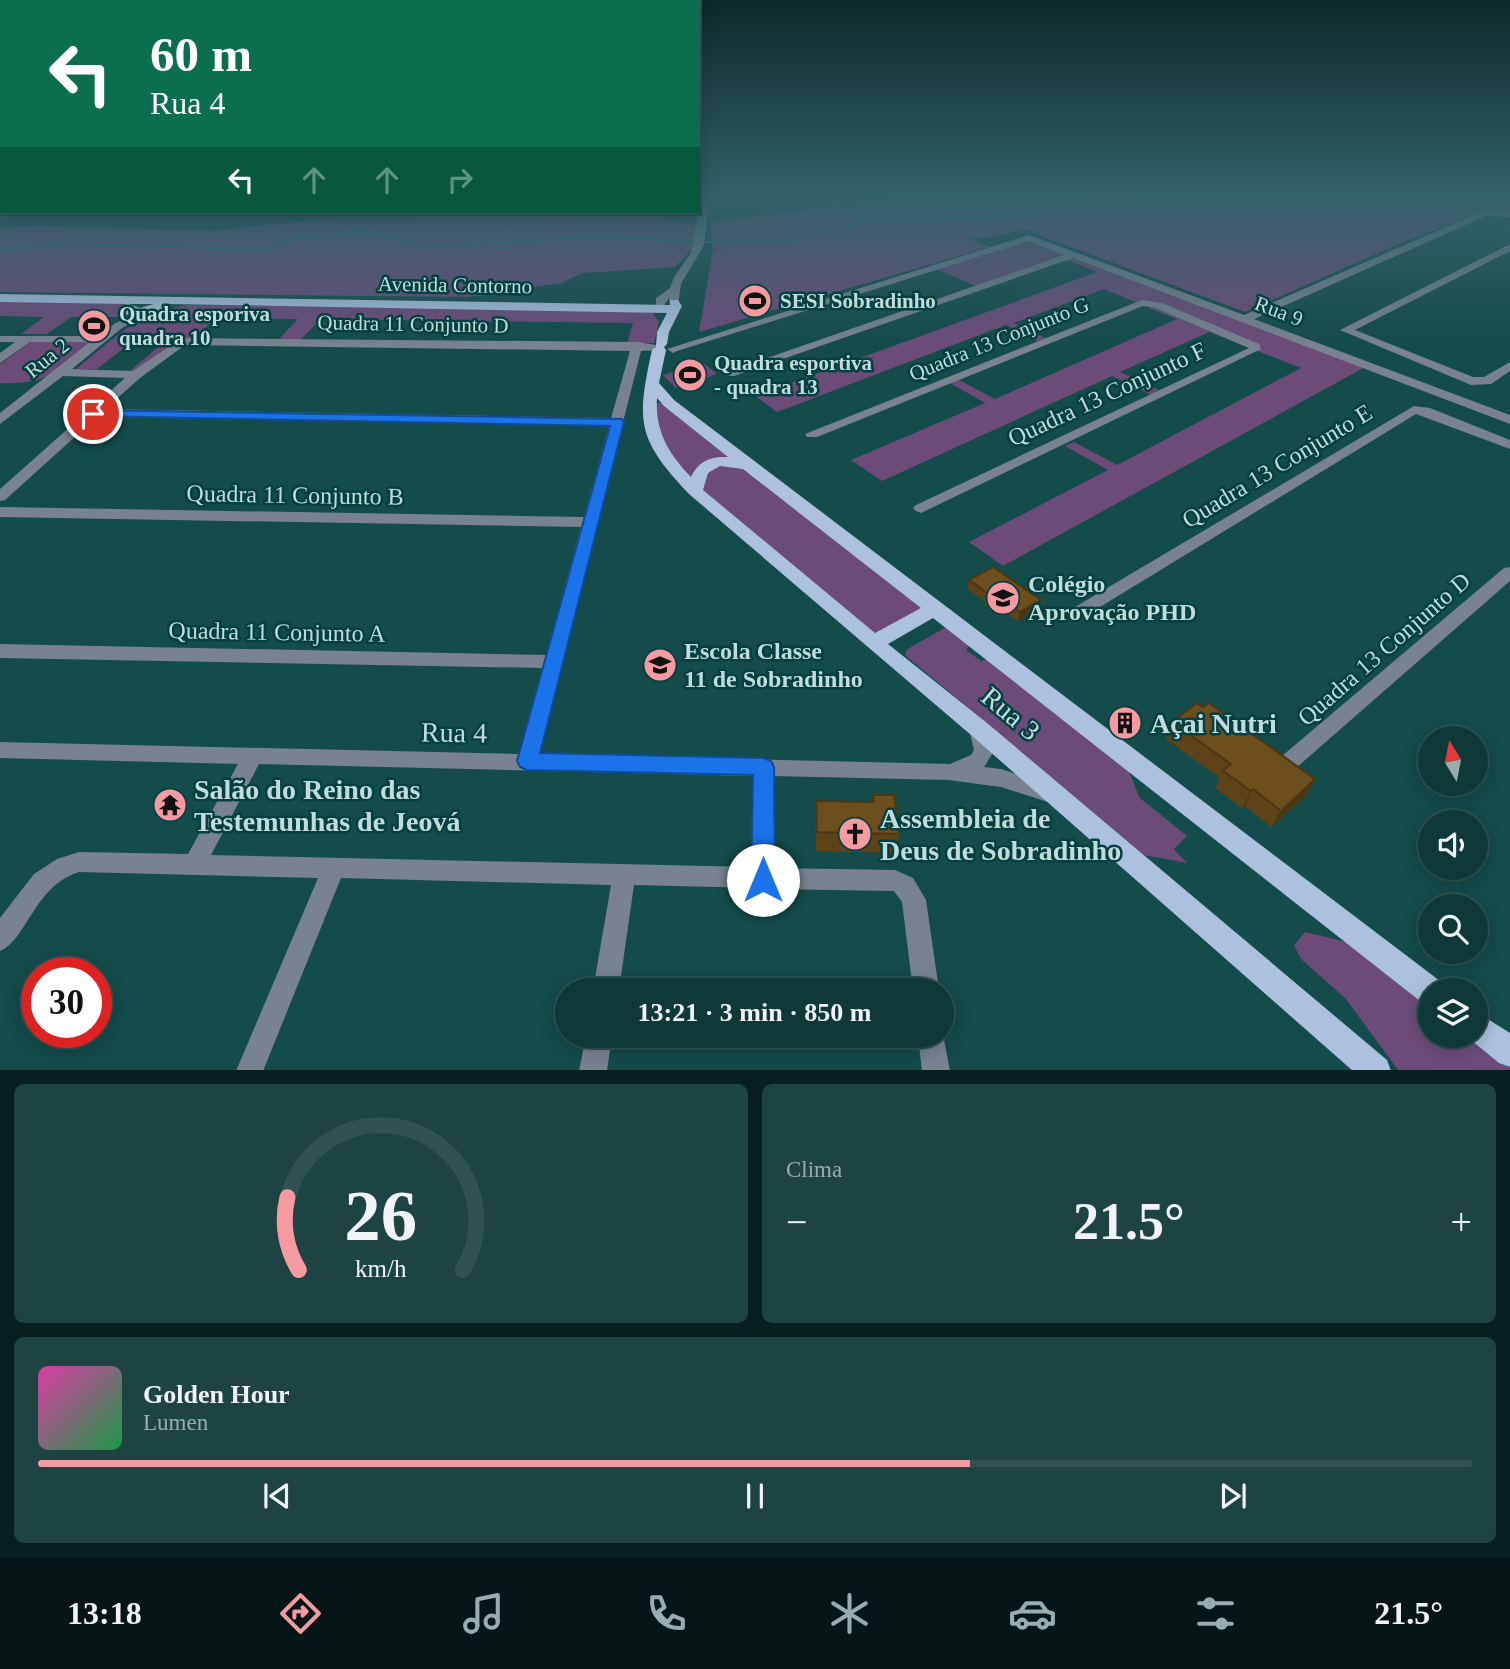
<!DOCTYPE html>
<html lang="pt">
<head>
<meta charset="utf-8">
<style>
	:root { --surface:#0f3838; --page:#1d4343; --text:#f1f3f6; --muted:#9bacae; --line:#2f5253; --accent:#f49aa0 }
	body { margin:0; font-family:Georgia,serif; background:var(--page); color:var(--text); height:100vh; display:flex; flex-direction:column; font-size:26px; white-space:nowrap }
	* { box-sizing:border-box; margin:0 }
	p { font-size:23px; color:var(--muted) }
	.icon { flex:none; width:38px; height:38px; fill:none; stroke:currentColor; stroke-width:2; stroke-linecap:round; stroke-linejoin:round }
	.map { position:relative; height:1070px; overflow:hidden }
	.details { display:flex; flex-direction:column; gap:14px; padding:14px; background:#081f1f; flex:1 }
	.details>* { flex:none }
	.guide { position:absolute; left:0px; top:0px; width:700px; height:214px; box-shadow:0 4px 18px #0003,0 0 0 2px var(--line); background:#0b6e4f; color:#fff; overflow:hidden }
	.needle { width:46px; rotate:350deg }
	.fabs { position:absolute; left:1418px; top:726px; display:grid; gap:14px }
	.fabs a { display:grid; place-items:center; width:70px; height:70px; border-radius:50%; background:var(--surface); box-shadow:0 4px 18px #0003,0 0 0 2px var(--line); font-size:35px }
	.speed { position:absolute; left:21px; top:957px; display:flex; gap:14px; font-size:35px; font-weight:700; text-align:center }
	.speed>* { display:grid; place-content:center; width:91px; height:91px; border-radius:50%; background:var(--surface); box-shadow:0 4px 18px #0003,0 0 0 2px var(--line); line-height:1 }
	.speed .limit { border:10px solid #d22; background:#fff; color:#111 }
	.pin { position:absolute; display:grid; place-items:center; width:60px; height:60px; color:#fff; margin:-30px; border:4px solid #fff; border-radius:50%; box-shadow:0 2px 7px #0007 }
	.me { position:absolute; width:77px; margin:-38px; rotate:0deg; stroke-linejoin:round; filter:drop-shadow(0 0 5px #0008) }
	.turn { display:flex; align-items:center; gap:24px; height:147px; padding:0 35px; font-size:32px }
	.turn .icon { width:91px; height:91px; stroke-width:2.5 }
	.turn b { display:block; font-size:49px; line-height:60px }
	.lanes { display:flex; align-items:center; height:66px; padding:0 35px; background:#0003; justify-content:center; gap:35px; direction:ltr }
	.lanes .off { opacity:.35 }
	.big { font-size:52px; font-weight:700; line-height:1.1 }
	.details .widget { flex:1; display:flex; flex-direction:column; justify-content:center; gap:10px; min-width:0; padding:0 24px; border-radius:10px; background:var(--page) }
	.details .dial { align-items:center; gap:0 }
	.dial svg { height:182px; overflow:visible; fill:none; stroke:var(--line); stroke-width:7; stroke-linecap:round; text-anchor:middle }
	.dial text { fill:var(--text); stroke:none }
	.song { display:flex; align-items:center; gap:21px }
	.cover { width:84px; height:84px; border-radius:10px; background:linear-gradient(135deg,hsl(320 70% 55%),hsl(140 70% 35%)) }
	.played { height:7px; border-radius:4px; background:linear-gradient(90deg,var(--accent) 65%,var(--line) 65%) }
	.keys { display:flex; justify-content:space-around; direction:ltr }
	.heat { display:flex; justify-content:space-between; align-items:center; font-size:38px; direction:ltr }
	.details .tiles { flex:1; display:grid; gap:14px; grid-template-columns:1fr 1fr }
	.widget:last-child { grid-column:span 2 }
	.trip { position:absolute; left:555px; top:978px; width:399px; height:70px; border-radius:35px; background:var(--surface); box-shadow:0 4px 18px #0003,0 0 0 2px var(--line); font-weight:700; line-height:70px; text-align:center }
	.dock { display:flex; height:112px; justify-content:space-around; align-items:center; background:#061616; color:var(--muted) }
	.dock .icon { width:49px; height:49px }
	.dock .current { color:var(--accent) }
	.dock b { font-size:32px; color:var(--text) }
	.map>svg:first-child { display:block }
	.green { fill:#6c4b79 }
	.lines { fill:none; stroke-linecap:round; stroke-linejoin:round }
	.stream { stroke:#1e7273; stroke-width:2 }
	.minor { fill:#788290; fill-rule:evenodd }
	.major { fill:#acc1de; fill-rule:evenodd }
	.wall { fill:#5e4319 }
	.shaded-wall { fill:#4c3714 }
	.building { fill:#6d4e1d; stroke:#4c3714; stroke-width:2 }
	.route { fill:#1a73e8; stroke:#114b97; stroke-width:2 }
	.labels { text-anchor:middle; stroke-width:5; stroke-linejoin:round; paint-order:stroke }
	.far-street-label { font-size:21px; fill:#c2dcdc; stroke:#044041 }
	.far-poi-label { font-size:21px; font-weight:bold; fill:#c2dcdc; stroke:#044041; text-anchor:start }
	.street-label { font-size:24px; fill:#c2dcdc; stroke:#044041 }
	.poi-label { font-size:24px; font-weight:bold; fill:#c2dcdc; stroke:#044041; text-anchor:start }
	.near-street-label { font-size:28px; fill:#c2dcdc; stroke:#044041 }
	.near-poi-label { font-size:28px; font-weight:bold; fill:#c2dcdc; stroke:#044041; text-anchor:start }
</style>
</head>
<body>
<div class="map">
<svg width="1510" height="1071" viewBox="0 0 1510 1071">
	<rect width="100%" height="100%" fill="#144b4b"/>
	<!-- green -->
	<path class="green" d="M925,196H1510V211L1495,207L1403,242L1245,312L1036,234L1041,233C1019,224 992,244 963,236L990,247L699,332L713,250L732,249H712L711,222Z
		M481,212H640L697,225L692,249L675,267L583,273L561,283L519,289L518,292L466,297L0,292V228L35,226L212,231L334,218L462,216Z
		M1023,238L1367,366L1003,566L969,542L1108,470L1065,446L1074,442L1117,465L1301,368L1209,332L1120,372L1159,390L1151,395L1112,376L882,481L851,460L985,403L950,383L959,380L995,399L1177,319L1149,308L1156,305L1140,304L1104,289L1014,323L1049,340L1041,343L1006,325L777,412L755,396L1097,272L1062,258L978,287L932,267Z
		M0,300L124,304L125,312L121,317H71L47,334H21L44,317L0,316Z
		M189,305L629,309L653,313L659,322L654,343H627L633,323L321,319L299,341H277L298,319L216,318L194,338L136,375H125L164,342L133,341L97,369H76C112,340 140,310 189,305Z
		M32,341H94C57,370 51,385 0,383V364Z
		M703,363L717,374L676,388L663,375Z
		M655,403H669L936,608L874,643L660,452Z
		M948,626L971,644L966,650L981,661L988,659L1127,767L1140,798L1187,836L1174,849L1187,863L1144,855L905,655L906,650Z
		M1305,932L1351,943L1430,1005V1036H1470L1510,1068V1070H1398L1346,999L1301,959L1294,945Z"/>
	<g class="lines">
		<!-- stream -->
		<path class="stream" d="M0,250L71,243L264,250L296,238L368,231L428,247L601,236L696,242L796,240L864,221L997,218L1186,196"/>
		<!-- minor -->
		<path class="minor" d="M0,196H2V200H0Z
			M701,196H709L704,245L681,284L678,305H670L669,298L664,305H656V298L670,288L674,277L691,253Z
			M1485,210L1510,211V217L1486,216L1254,319L1510,415V424L1073,258L734,376H726L724,373L1064,255L1029,241L677,351L673,353L667,349L1029,235L1244,315Z
			M1510,244V251L1355,330L1473,377H1484L1510,362V371L1491,384L1471,385L1340,330Z
			M1142,300L1162,303L1259,344L1261,349L921,513L916,511L913,508L916,505L1249,348L1156,308L1143,306L817,437H807L805,434Z
			M145,308L149,309V313L122,328L72,369L133,371L182,338L637,342L662,346V350L641,351L539,754L950,764L971,755L974,750L969,729L972,724L979,721L986,724L994,751L984,767L1001,769L1056,787L1059,793L1056,799L1048,802L1001,787L948,780L773,776L774,868L895,870L913,878L926,900L939,990H913L902,902L894,891L768,889L763,890L757,888L634,885L619,990H593L611,885L341,878L263,1071H236L318,878L79,872C34,886 27,940 0,951V918L34,874L57,859L79,852L188,854L238,764L0,758V742L519,754L542,668L0,658V644L546,655L581,527L0,517V507L584,517L609,426L97,417L5,500L0,501V489L125,378L63,376L0,424V413L90,342H30L0,363V353L15,342H0V336H99L114,324ZM185,345L630,351L611,418L105,409L140,378ZM259,764L753,776L752,867L211,855Z
			M1414,406L1430,408L1510,440V449L1416,414L1082,618H1070L1067,614L1070,610Z
			M1510,567V581L1296,768L1289,770L1282,768L1279,762L1282,756L1504,568Z
			M942,1029L950,1071H922L918,1036H942Z
			M586,1036H612L607,1071H579Z"/>
		<!-- major -->
		<path class="major" d="M0,294L670,305V300H678L682,306L669,332L667,344L664,347L666,350L659,383L674,400L1440,981L1444,990H1430V1005L1420,1001L933,618L888,644L987,723L1387,1060L1391,1071H1353L971,735L689,494C637,439 636,422 652,350L656,347L657,332L667,313L166,304L165,309L140,316L122,314L121,307L126,304L0,302ZM128,304H154L140,308ZM657,398L664,406L728,457C711,456 698,461 691,477C668,453 655,431 657,398ZM720,466L743,469L921,608L875,633L703,490L708,473Z
			M1475,1011L1510,1033V1067L1499,1063L1466,1036H1475Z"/>
	</g>
	<!-- wall -->
	<path class="wall" d="M969,580L1038,609L1018,621L1006,613L999,616L985,606L986,602L967,589Z
		M1116,717L1136,724L1125,730L1115,722Z
		M1172,722L1315,779L1306,796L1271,827L1245,806L1242,808L1215,788L1220,778L1166,739Z
		M873,795L899,834L896,853L816,851L815,819L816,801L872,802Z"/>
	<!-- shaded-wall -->
	<path class="shaded-wall" d="M1041,600L1038,609L1018,621L1020,612Z
		M1008,604L1006,613L999,616L1001,607Z
		M1138,719L1136,724L1125,730L1127,726Z
		M1315,779L1306,796L1271,827L1281,811Z
		M1253,789L1245,806L1242,808L1251,791Z"/>
	<!-- building -->
	<path class="building" d="M993,567L1041,600L1020,612L1008,604L1001,607L987,597L990,595L969,580Z
		M1197,703L1203,707L1209,703L1315,779L1281,811L1253,789L1251,791L1223,771L1231,764L1172,722Z
		M1127,711L1138,719L1127,726L1116,717Z
		M873,795H894L899,834L817,832L816,801L874,802Z"/>
	<!-- sky -->
	<linearGradient id="sky" x2="0" y2="1"><stop stop-color="#0b2929"/><stop offset="0.57" stop-color="#34616c"/><stop offset="1" stop-color="#34616c" stop-opacity="0"/></linearGradient>
	<rect width="1510" height="346" fill="url(#sky)"/>
	<!-- route -->
	<path class="route" d="M93,410L622,419L624,422L540,753L763,758L771,761L774,767L775,880L771,887L763,890L755,887L751,880L753,775L527,770L520,767L517,761L610,426L89,416L87,414Z"/>
	<!-- icons -->
	<defs>
		<symbol id="stadium-disc" viewBox="-11 -11 22 22"><circle r="9.5" fill="#f49aa0" stroke="#044041"/><path d="M0-5a6.5 5 0 1 0 0 10a6.5 5 0 1 0 0-10ZM-3.5-1.8h7v3.6h-7Z" fill="#111"/></symbol>
		<symbol id="school-disc" viewBox="-11 -11 22 22"><circle r="9.5" fill="#f49aa0" stroke="#044041"/><path d="M0-5L7-2L0 1L-7-2ZM-4 1L0 2.5L4 1V4Q0 6-4 4Z" fill="#111"/></symbol>
		<symbol id="building-disc" viewBox="-11 -11 22 22"><circle r="9.5" fill="#f49aa0" stroke="#044041"/><path d="M-4-6H4V6H1V3H-1V6H-4ZM-2.5-4.3h1.7v1.8h-1.7ZM.8-4.3h1.7v1.8H.8ZM-2.5-1h1.7V.8h-1.7ZM.8-1h1.7V.8H.8Z" fill="#111"/></symbol>
		<symbol id="temple-disc" viewBox="-11 -11 22 22"><circle r="9.5" fill="#f49aa0" stroke="#044041"/><path d="M0-6L5-2H3V0L6.5 2.5H4V6H1.5V3h-3V6H-4V2.5H-6.5L-3 0V-2H-5Z" fill="#111"/></symbol>
		<symbol id="church-disc" viewBox="-11 -11 22 22"><circle r="9.5" fill="#f49aa0" stroke="#044041"/><path d="M-1.2-6h2.4v3.5h3.3v2.4h-3.3V6h-2.4V-.1h-3.3v-2.4h3.3Z" fill="#111"/></symbol>
	</defs>
	<g fill-rule="evenodd">
		<use href="#stadium-disc" x="736" y="282" width="38" height="38"/>
		<use href="#stadium-disc" x="75" y="307" width="38" height="38"/>
		<use href="#stadium-disc" x="671" y="356" width="38" height="38"/>
		<use href="#school-disc" x="984" y="579" width="38" height="38"/>
		<use href="#school-disc" x="641" y="646" width="38" height="38"/>
		<use href="#building-disc" x="1106" y="704" width="38" height="38"/>
		<use href="#temple-disc" x="151" y="786" width="38" height="38"/>
		<use href="#church-disc" x="836" y="815" width="38" height="38"/>
	</g>
	<g class="labels">
		<!-- far-street labels -->
		<g class="far-street-label">
			<text transform="translate(455 285) rotate(1)" y="7">Avenida Contorno</text>
			<text transform="translate(1279 311) rotate(21)" y="7">Rua 9</text>
			<text transform="translate(413 324) rotate(1)" y="7">Quadra 11 Conjunto D</text>
			<text transform="translate(999 339) rotate(-22)" y="7">Quadra 13 Conjunto G</text>
			<text transform="translate(47 358) rotate(-39)" y="7">Rua 2</text>
		</g>
		<!-- far-poi labels -->
		<g class="far-poi-label">
			<text x="780" y="308">SESI Sobradinho</text>
			<text x="119" y="321">Quadra esporiva<tspan x="119" dy="24">quadra 10</tspan></text>
			<text x="714" y="370">Quadra esportiva<tspan x="714" dy="24">- quadra 13</tspan></text>
		</g>
		<!-- street labels -->
		<g class="street-label">
			<text transform="translate(1107 394) rotate(-25)" y="8">Quadra 13 Conjunto F</text>
			<text transform="translate(1277 466) rotate(-31)" y="8">Quadra 13 Conjunto E</text>
			<text transform="translate(295 495) rotate(1)" y="8">Quadra 11 Conjunto B</text>
			<text transform="translate(277 632) rotate(1)" y="8">Quadra 11 Conjunto A</text>
			<text transform="translate(1384 649) rotate(-41)" y="8">Quadra 13 Conjunto D</text>
		</g>
		<!-- poi labels -->
		<g class="poi-label">
			<text x="1028" y="592">Colégio<tspan x="1028" dy="28">Aprovação PHD</tspan></text>
			<text x="684" y="659">Escola Classe<tspan x="684" dy="28">11 de Sobradinho</tspan></text>
		</g>
		<!-- near-street labels -->
		<g class="near-street-label">
			<text transform="translate(1011 713) rotate(40)" y="10">Rua 3</text>
			<text transform="translate(454 732) rotate(1)" y="10">Rua 4</text>
		</g>
		<!-- near-poi labels -->
		<g class="near-poi-label">
			<text x="1150" y="733">Açai Nutri</text>
			<text x="194" y="799">Salão do Reino das<tspan x="194" dy="32">Testemunhas de Jeová</tspan></text>
			<text x="880" y="828">Assembleia de<tspan x="880" dy="32">Deus de Sobradinho</tspan></text>
		</g>
	</g>
</svg>
<div class="fabs">
<a><svg class="needle" viewBox="-14 -14 28 28"><path d="M0-13l5 13h-10z" fill="#e53935"/><path d="M0 13l5-13h-10z" fill="#9bacae"/></svg></a>
<a><svg class="icon" aria-label="sound" viewBox="0 0 24 24"><path d="M4 9h4l5-4v14l-5-4H4zM17 9q2 3 0 6"/></svg></a>
<a><svg class="icon" aria-label="search" viewBox="0 0 24 24"><circle cx="10" cy="10" r="6"/><path d="M15 15l6 6"/></svg></a>
<a><svg class="icon" aria-label="layers" viewBox="0 0 24 24"><path d="M12 4l9 5-9 5-9-5zM3 14l9 5 9-5"/></svg></a>
</div>
<div class="speed"><div class="limit">30</div></div>
<div class="pin" style="left:93px;top:414px;background:#d93025"><svg class="icon" aria-label="arrive" viewBox="0 0 24 24"><path d="M6 21V4h12l-3 4 3 4H6"/></svg></div>
<svg class="me" style="left:763px;top:880px" viewBox="-20 -20 40 40"><circle r="19" fill="#fff"/><path d="M0-13L10 11 0 6-10 11z" fill="#1a73e8"/></svg>
<div class="trip">13:21 · 3 min · 850 m</div>
<div class="guide">
<div class="turn"><svg class="icon" aria-label="left" viewBox="0 0 24 24"><path d="M17 20v-9H6M10 6l-5 5 5 5"/></svg><div><b>60 m</b>Rua 4</div></div>
<div class="lanes"><svg class="icon" aria-label="left" viewBox="0 0 24 24"><path d="M17 20v-9H6M10 6l-5 5 5 5"/></svg><svg class="icon off" aria-label="ahead" viewBox="0 0 24 24"><path d="M12 20V5M6 11l6-6 6 6"/></svg><svg class="icon off" aria-label="ahead" viewBox="0 0 24 24"><path d="M12 20V5M6 11l6-6 6 6"/></svg><svg class="icon off" aria-label="right" viewBox="0 0 24 24"><path d="M7 20v-9h11M14 6l5 5-5 5"/></svg></div>
</div>
</div>
<section class="details">
<div class="tiles">
<div class="widget dial"><svg viewBox="0 0 100 80">
<path d="M14 69A42 42 0 1 1 86 69"/>
<path d="M14 69A42 42 0 0 1 9 37" stroke="#f49aa0"/>
<text x="50" y="56" font-size="32" font-weight="700">26</text>
<text x="50" y="72" font-size="11">km/h</text>
</svg></div>
<div class="widget"><p>Clima</p>
<div class="heat"><a>−</a><b class="big">21.5°</b><a>+</a></div>
</div>
<div class="widget">
<div class="song"><i class="cover"></i><div><b>Golden Hour</b><p>Lumen</p></div></div>
<div class="played"></div>
<div class="keys"><svg class="icon" aria-label="previous" viewBox="0 0 24 24"><path d="M18 5L8 12l10 7zM5 5v14"/></svg><svg class="icon" aria-label="pause" viewBox="0 0 24 24"><path d="M8 5v14M16 5v14"/></svg><svg class="icon" aria-label="next" viewBox="0 0 24 24"><path d="M6 5l10 7-10 7zM19 5v14"/></svg></div>
</div>
</div>
</section>
<nav class="dock">
<b>13:18</b>
<svg class="icon current" aria-label="directions" viewBox="0 0 24 24"><path d="M12 3l9 9-9 9-9-9zM9 14v-3h6M13 9l2 2-2 2"/></svg>
<svg class="icon" aria-label="music" viewBox="0 0 24 24"><path d="M9 18V5l10-2v13"/><circle cx="6" cy="18" r="3"/><circle cx="16" cy="16" r="3"/></svg>
<svg class="icon" aria-label="phone" viewBox="0 0 24 24"><path d="M5 4h4l2 5-3 2q2 4 5 5l2-3 5 2v4C11 20 4 13 5 4z"/></svg>
<svg class="icon" aria-label="climate" viewBox="0 0 24 24"><path d="M12 3v18M4 7l16 10M4 17L20 7"/></svg>
<svg class="icon" aria-label="car" viewBox="0 0 24 24"><path d="M5 17H2v-5l4-1 3-4h7l3 4 3 1v5h-3M9 17h6M6 11h13"/><circle cx="7" cy="17" r="2"/><circle cx="17" cy="17" r="2"/></svg>
<svg class="icon" aria-label="filters" viewBox="0 0 24 24"><path d="M4 7h16M4 17h16"/><circle cx="9" cy="7" r="2"/><circle cx="15" cy="17" r="2"/></svg>
<b>21.5°</b>
</nav>
</body>
</html>
